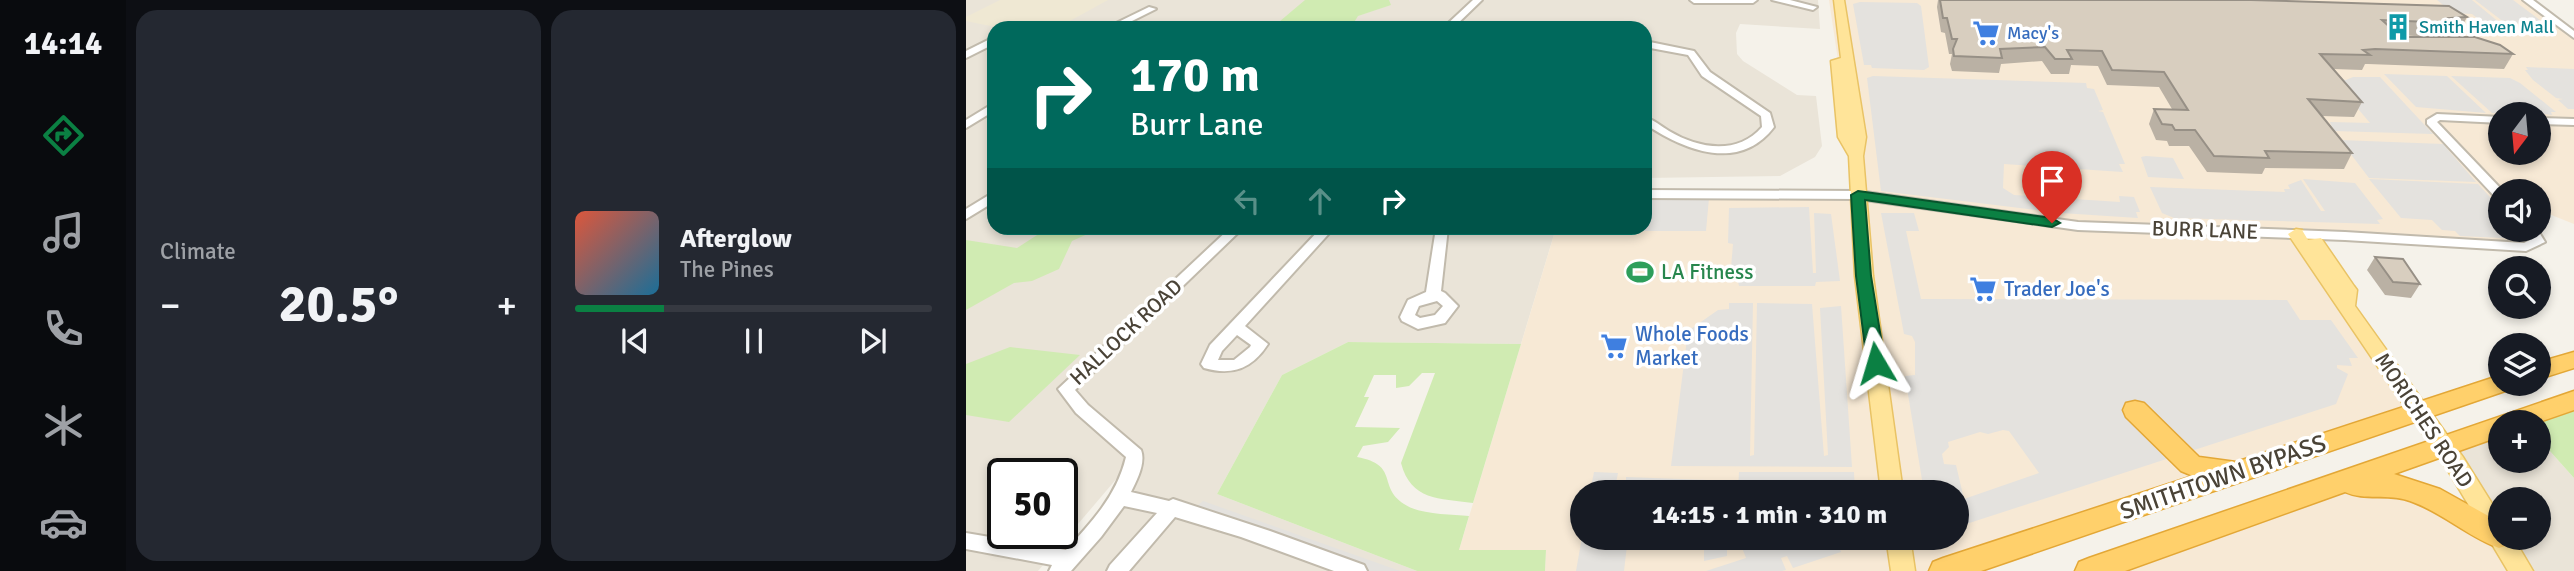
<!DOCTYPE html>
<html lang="en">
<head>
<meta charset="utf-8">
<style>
	:root { --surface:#171b24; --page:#242831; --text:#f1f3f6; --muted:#9ea1a6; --line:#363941; --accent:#0b8043 }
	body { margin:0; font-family:Signika,sans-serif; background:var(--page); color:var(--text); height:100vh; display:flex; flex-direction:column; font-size:26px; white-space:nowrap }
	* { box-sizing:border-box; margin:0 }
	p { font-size:23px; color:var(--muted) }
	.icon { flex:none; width:38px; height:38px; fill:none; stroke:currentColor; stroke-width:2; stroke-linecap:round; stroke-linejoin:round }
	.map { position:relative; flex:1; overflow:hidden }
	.drawer { display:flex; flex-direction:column; gap:10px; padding:10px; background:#0d0f14; width:840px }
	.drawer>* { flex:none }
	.banner { position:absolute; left:21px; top:21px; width:665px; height:214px; border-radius:21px; box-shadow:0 4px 10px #0003; background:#00695c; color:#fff; overflow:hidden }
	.needle { width:46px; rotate:196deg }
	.buttons { position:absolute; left:1522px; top:102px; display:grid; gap:14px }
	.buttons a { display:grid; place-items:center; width:63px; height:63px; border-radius:50%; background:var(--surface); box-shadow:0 4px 10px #0003; font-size:35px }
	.speed { position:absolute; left:21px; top:458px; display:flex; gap:14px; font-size:35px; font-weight:700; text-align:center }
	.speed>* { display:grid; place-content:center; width:91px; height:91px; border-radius:50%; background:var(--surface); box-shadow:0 4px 10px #0003; line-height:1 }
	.speed .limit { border:4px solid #111; border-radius:10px; background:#fff; color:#111 }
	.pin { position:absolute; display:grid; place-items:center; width:60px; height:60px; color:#fff; margin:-72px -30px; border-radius:50% 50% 50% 0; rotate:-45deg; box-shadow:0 0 7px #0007 }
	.pin .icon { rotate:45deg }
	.me { position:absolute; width:77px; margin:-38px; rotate:353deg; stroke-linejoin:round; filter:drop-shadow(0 0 5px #0008) }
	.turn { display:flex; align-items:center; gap:24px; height:147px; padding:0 28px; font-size:32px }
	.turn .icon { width:91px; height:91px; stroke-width:2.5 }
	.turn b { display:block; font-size:49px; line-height:60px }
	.lanes { display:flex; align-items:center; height:66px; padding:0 28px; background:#0003; justify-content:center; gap:35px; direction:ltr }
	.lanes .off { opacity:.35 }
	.big { font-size:52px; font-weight:800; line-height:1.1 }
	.drawer .tile { flex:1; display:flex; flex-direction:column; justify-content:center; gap:10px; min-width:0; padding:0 24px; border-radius:21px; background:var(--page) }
	.song { display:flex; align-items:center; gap:21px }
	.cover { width:84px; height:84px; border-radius:10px; background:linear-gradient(135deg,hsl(10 70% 55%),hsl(200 70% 35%)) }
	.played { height:7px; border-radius:4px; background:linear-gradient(90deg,var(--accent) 25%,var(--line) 25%) }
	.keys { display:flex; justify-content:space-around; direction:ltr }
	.heat { display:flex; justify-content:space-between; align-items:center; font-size:38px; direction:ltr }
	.drawer .tiles { flex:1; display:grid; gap:10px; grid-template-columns:repeat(2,1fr) }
	.trip { position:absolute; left:604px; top:480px; width:399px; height:70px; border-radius:35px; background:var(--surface); box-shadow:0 4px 10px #0003; font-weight:800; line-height:70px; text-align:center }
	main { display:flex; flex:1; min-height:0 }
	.tab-bar { display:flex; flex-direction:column; width:126px; justify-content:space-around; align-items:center; background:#090b0e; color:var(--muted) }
	.tab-bar .icon { width:49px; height:49px }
	.tab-bar .on { color:var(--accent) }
	.tab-bar b { font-size:32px; color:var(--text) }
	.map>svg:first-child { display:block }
	.residential { fill:#eae4d8; fill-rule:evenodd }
	.commercial { fill:#f7e9d5; fill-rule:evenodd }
	.education { fill:#efe8d3 }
	.green { fill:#d0ebb2 }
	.parking { fill:#e4e2de; fill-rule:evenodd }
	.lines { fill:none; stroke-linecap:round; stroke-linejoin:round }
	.minor-casing { stroke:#c1baac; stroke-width:4 }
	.major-casing { stroke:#e9c365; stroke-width:3 }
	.highway-casing { stroke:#e3a736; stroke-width:3 }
	.minor { fill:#fff; fill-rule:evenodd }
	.major { fill:#ffe499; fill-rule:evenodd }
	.highway { fill:#ffd06b; fill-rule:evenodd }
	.wall { fill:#bab1a4; fill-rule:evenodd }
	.building { fill:#d8cebf; stroke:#979086; stroke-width:2 }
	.route { fill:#0b8043; stroke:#07532c; stroke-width:2 }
	.labels { text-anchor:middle; stroke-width:7; stroke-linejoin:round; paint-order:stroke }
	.far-culture-label { font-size:18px; fill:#0d838f; stroke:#fff; text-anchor:start }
	.far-shop-label { font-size:18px; fill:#366cbe; stroke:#fff; text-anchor:start }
	.street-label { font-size:21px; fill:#4a4337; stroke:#fff }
	.leisure-label { font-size:21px; fill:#27864d; stroke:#fff; text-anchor:start }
	.shop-label { font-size:21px; fill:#366cbe; stroke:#fff; text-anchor:start }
	.near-street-label { font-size:24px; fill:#4a4337; stroke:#fff }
</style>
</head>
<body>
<main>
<nav class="tab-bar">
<b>14:14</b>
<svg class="icon on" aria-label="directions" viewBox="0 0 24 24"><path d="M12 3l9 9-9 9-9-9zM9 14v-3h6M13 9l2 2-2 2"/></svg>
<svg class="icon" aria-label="music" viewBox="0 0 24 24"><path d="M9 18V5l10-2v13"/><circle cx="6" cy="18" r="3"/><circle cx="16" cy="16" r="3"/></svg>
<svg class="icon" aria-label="phone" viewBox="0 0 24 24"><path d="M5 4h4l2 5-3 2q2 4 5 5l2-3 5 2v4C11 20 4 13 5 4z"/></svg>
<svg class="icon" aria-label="climate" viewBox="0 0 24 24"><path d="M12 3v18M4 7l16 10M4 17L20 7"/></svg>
<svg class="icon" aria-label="car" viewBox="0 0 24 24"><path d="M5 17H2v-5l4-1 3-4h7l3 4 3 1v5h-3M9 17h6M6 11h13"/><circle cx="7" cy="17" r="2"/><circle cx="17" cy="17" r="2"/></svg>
</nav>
<section class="drawer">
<div class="tiles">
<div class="tile"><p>Climate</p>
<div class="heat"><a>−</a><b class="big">20.5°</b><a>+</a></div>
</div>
<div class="tile">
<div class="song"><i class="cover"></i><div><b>Afterglow</b><p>The Pines</p></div></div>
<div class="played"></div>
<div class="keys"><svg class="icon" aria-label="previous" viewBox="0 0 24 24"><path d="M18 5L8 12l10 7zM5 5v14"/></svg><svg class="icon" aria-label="pause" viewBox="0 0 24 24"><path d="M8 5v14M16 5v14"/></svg><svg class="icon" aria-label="next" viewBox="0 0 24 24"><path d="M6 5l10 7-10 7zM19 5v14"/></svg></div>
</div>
</div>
</section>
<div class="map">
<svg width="1608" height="571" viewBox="0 0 1608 571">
	<rect width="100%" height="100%" fill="#f5f2ea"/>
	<!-- residential -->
	<path class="residential" d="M0,0H852L854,29L774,24L770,33L771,54L777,61L831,95L850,96L856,146L849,157L814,176L679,178V28H28V228H590L555,344L382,342L316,375L251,494L451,571H93L156,498L169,457L72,571H0ZM37,474H96V534H37Z
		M1535,429V460H1573V439L1608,478V571H1547L1470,448ZM1535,499H1573V537H1535Z"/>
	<!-- commercial -->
	<path class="commercial" d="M863,0H1561L1608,35V224L1573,210V191H1535V229H1564L1572,242L1560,247L1330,234L1453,412L977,571H579L580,550H493L590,228H679V194L892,195ZM1535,114H1573V152H1535ZM616,492H990V537H616Z
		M1402,473L1515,529L1547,571H1122Z"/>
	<!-- education -->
	<path class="education" d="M34,0H142L91,28H34L0,21V17Z"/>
	<!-- green -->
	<path class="green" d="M339,0H423L425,5L392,16L387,24L391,28L307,27Z
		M82,228H135L106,241L93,269L66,281L48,283L0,310V240L51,248Z
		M382,342L555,344L507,503C473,498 445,501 435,463L469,373H456L443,386L430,388V375H408L398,397H403L389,427L434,428L422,442L397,446L391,457C434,465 411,486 438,504C454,515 484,514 503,516L493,550H580L579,571H451L251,494L316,375Z
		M44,347L114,355L43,422L0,415V364Z
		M1608,403V478L1573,439V422Z"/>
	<!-- parking -->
	<path class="parking" d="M1471,0H1506L1534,23L1516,22L1506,14L1487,13Z
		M1509,0H1547L1586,29L1566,24L1539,23Z
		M894,2L951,3L955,6L963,67L958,70L906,68L905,65H898L887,4Z
		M1560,67L1608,69V109H1602L1592,100L1597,99L1590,98L1567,80L1559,70H1562Z
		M1418,74L1481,76L1520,113L1450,107Z
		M907,76L1120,83L1121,88L1128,89L1137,110L1132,111L1137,112L1159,164H1153L1157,172L1038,164L1037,188L1048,195L1154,202L1153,196L1168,197L1174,212H1170L1172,218L1095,213L915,191L901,78Z
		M1485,76L1544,78L1554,83L1590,112H1585L1586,115L1565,112L1526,113Z
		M1387,77H1414L1467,134L1367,131L1364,122L1404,123L1366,78L1380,80Z
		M1374,140L1477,144L1510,182L1403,178Z
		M1180,156L1207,158L1218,179L1182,177L1175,157Z
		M1337,179L1389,183L1417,219L1411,220L1414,224L1208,218L1196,213L1184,187L1319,192L1318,189H1324L1322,185L1335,180L1355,211H1359Z
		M1403,179L1512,184L1535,209V229H1554L1556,239L1494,236L1489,231L1476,230L1466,220L1435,218Z
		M679,198H743L740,231H600L601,228H679Z
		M843,207L847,273H850L848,213L865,214L874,281L850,282L849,286H773L772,281L764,280L767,244L762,243L763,208Z
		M915,213H948L953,231H940L955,299L1321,300L1334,320H1365L1392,358H1383L1386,366L1371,365V368L1382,374L1370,404L991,527L990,492H958L939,376L949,375V342L946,336L938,334ZM1037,430L1043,431L1073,473L998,499L990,465L978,464L976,454L983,447L982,442L1014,432L1022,434Z
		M763,303H787L784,456L788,455L791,303L846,304L858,456L862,455L854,308L875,306L886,467L705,466L722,331L752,310L763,309Z
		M628,472L652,473L649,488L660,487V477L742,480L741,487H752V492H624Z
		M773,472H888L889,492L772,489Z
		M237,501L434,571H391L224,512Z
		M616,537H662L658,571H610Z
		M738,537H761V556L738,561Z
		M796,537H803L805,541L816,537L892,539L871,543L875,552L827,568L821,556L815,558L820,570L816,571H740L780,558L775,545Z"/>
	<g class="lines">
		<defs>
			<path id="minor" d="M507,0H516L487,28H477Z
				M724,0H791L787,3H728Z
				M806,0H824L851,7L847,10Z
				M1557,0H1567L1608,31V38Z
				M183,7L190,9L152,28H140Z
				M28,37V44L0,58V51Z
				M679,41L728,51L744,72L804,113L808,127C773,173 718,150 679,124V117C688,120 695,126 703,131C733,149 772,155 796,127L795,116L736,76L722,55L679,47Z
				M28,103V111L0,128V120Z
				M1471,114L1535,117V123L1474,120L1471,122L1537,191H1535V200L1531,199L1461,124V120Z
				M1573,118L1608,119V125L1573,124Z
				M679,190L892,191L1112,222L1379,232L1558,243L1564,240L1558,229H1571L1579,242L1560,251L1379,240L1112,230L892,199L679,198Z
				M28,192V202L0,219V209Z
				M264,228H277L109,390L122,405L175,450C180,463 171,480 165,492L203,501L207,499L304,531L398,565L401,571H368L275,537L209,517L163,571H141L144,565L191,513L158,506L135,537L105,571H83L86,565L0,549V533L100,550C126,522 151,495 160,457L110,413L92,389Z
				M355,228H368L279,326L302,344C286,369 266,376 238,368L235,364L244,345ZM271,335L285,345L284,347L268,360H252L256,351Z
				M470,228H482L475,291L479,293L492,306L479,323L452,329L436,321L434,317L442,300L460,292ZM471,301L477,306L469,315L454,318L449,315L453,306Z"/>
			<path id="major" d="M868,0H878L900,137L897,156L907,276L937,492H915L889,276L883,156L872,137L865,61L875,58Z
				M1330,229L1336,230L1342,240L1355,238L1388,286L1391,290L1389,306L1497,457L1535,518V537H1547L1567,571H1542L1481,469L1322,234Z
				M920,537H944L949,571H925Z"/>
			<path id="highway" d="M1608,352V368L1573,379V362Z
				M1535,375V383H1549L1545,389L1015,571H963L967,562L977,558L1227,476L1215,471L1160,417L1157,410L1160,403L1169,401L1178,403L1233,457L1270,462Z
				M1608,391V410L1573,422H1535V436L1428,474L1474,489L1535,523V537H1546L1543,545L1533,548C1502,537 1476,512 1444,501C1423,493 1398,501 1379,492L1159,571H1109L1113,562L1123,558Z"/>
		</defs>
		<!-- minor casing -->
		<use href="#minor" class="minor-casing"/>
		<!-- major casing -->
		<use href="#major" class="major-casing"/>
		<!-- highway casing -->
		<use href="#highway" class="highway-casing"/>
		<!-- minor -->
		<use href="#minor" class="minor"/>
		<!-- major -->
		<use href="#major" class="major"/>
		<!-- highway -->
		<use href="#highway" class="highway"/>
	</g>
	<!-- wall -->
	<path class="wall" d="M972,0L1501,17L1493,32H1485L1482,37L1547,54L1538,69L1402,64H1399L1396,70L1368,69L1396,102L1388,117L1356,116L1386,153L1378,169L1299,168L1296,174L1241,172L1223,146H1203L1201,141L1190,140L1183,124L1188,109H1206L1193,87L1141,85L1132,66L1105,65L1103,74H1085L1076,61L1035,64L1033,73L986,71L984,64L986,54H983L979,33L975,32L971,7ZM1433,35L1464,37H1435Z
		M1409,257L1454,284L1445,298L1419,295L1401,270Z"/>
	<!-- building -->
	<path class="building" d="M974,0H1285L1483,6L1501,17L1483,18L1490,23L1416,20L1435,37H1509L1534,45L1547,54L1409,49L1397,50L1404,55L1354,54L1396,102L1342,99L1386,153L1299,151L1303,158L1248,156L1229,130H1209L1206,125L1196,124L1188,109L1222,110L1198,72L1146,70L1136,51L1101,50L1106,59H1089L1079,47L1034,49L1036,58L988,56L987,49L991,39H986L981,18H977Z
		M1409,257L1437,259L1454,284L1427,282Z"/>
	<!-- route -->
	<path class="route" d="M892,191L1086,218L1094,223L1086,227L899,200L905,276L919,363L910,369L901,363L890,276L885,195Z"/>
	<!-- icons -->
	<defs>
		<symbol id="building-bare" viewBox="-9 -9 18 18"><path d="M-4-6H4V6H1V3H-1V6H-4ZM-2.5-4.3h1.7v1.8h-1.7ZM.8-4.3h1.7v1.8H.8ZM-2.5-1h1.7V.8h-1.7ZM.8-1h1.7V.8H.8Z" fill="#0f9aa8" stroke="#fff" stroke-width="2.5" paint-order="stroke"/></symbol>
		<symbol id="supermarket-bare" viewBox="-9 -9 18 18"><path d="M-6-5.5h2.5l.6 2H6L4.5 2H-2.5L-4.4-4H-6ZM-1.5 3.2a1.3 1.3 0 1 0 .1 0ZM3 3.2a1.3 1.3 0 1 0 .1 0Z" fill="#3f7fe0" stroke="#fff" stroke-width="2.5" paint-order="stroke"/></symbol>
		<symbol id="stadium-bare" viewBox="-9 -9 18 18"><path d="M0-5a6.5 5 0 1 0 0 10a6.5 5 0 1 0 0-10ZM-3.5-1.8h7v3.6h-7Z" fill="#2e9e5b" stroke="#fff" stroke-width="2.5" paint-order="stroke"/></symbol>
	</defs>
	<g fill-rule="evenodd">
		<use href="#building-bare" x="1413" y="8" width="38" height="38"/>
		<use href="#supermarket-bare" x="1001" y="14" width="38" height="38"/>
		<use href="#stadium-bare" x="655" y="253" width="38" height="38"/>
		<use href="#supermarket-bare" x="998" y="270" width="38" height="38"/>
		<use href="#supermarket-bare" x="629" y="327" width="38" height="38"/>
	</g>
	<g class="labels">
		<!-- far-culture labels -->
		<g class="far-culture-label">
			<text x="1453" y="33">Smith Haven Mall</text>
		</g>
		<!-- far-shop labels -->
		<g class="far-shop-label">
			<text x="1041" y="39">Macy's</text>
		</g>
		<!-- street labels -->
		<g class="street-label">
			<text transform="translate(1239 230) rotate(2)" y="7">BURR LANE</text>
			<text transform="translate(160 332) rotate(-43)" y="7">HALLOCK ROAD</text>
			<text transform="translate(1458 420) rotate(56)" y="7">MORICHES ROAD</text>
		</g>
		<!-- leisure labels -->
		<g class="leisure-label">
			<text x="695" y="279">LA Fitness</text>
		</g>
		<!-- shop labels -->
		<g class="shop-label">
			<text x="1038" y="296">Trader Joe's</text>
			<text x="669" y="341">Whole Foods<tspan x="669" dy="24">Market</tspan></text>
		</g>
		<!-- near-street labels -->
		<g class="near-street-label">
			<text transform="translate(1257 477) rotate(-19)" y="8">SMITHTOWN BYPASS</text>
		</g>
	</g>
</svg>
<div class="buttons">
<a><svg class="needle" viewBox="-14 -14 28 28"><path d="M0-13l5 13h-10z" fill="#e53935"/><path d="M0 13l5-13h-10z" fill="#9ea1a6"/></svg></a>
<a><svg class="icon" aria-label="sound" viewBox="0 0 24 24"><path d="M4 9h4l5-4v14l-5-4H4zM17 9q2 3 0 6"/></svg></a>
<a><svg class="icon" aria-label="search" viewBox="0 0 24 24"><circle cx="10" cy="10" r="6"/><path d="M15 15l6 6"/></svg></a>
<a><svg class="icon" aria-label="layers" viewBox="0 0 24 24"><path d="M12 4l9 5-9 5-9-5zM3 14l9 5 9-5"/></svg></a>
<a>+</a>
<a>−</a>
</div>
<div class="speed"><div class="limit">50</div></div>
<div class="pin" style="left:1086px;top:223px;background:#d93025"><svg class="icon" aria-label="arrive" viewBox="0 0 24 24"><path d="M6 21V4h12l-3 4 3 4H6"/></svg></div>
<svg class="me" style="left:910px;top:363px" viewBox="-20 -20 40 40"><path d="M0-17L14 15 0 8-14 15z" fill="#0b8043" stroke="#fff" stroke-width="4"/></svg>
<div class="trip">14:15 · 1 min · 310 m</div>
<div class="banner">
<div class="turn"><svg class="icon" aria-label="right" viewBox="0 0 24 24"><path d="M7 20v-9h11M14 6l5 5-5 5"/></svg><div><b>170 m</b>Burr Lane</div></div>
<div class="lanes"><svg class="icon off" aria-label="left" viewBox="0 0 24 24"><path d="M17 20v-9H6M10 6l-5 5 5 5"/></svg><svg class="icon off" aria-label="ahead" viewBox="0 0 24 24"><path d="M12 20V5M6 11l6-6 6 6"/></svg><svg class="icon" aria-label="right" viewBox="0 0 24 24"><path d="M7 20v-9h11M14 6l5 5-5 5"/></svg></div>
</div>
</div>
</main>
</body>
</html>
